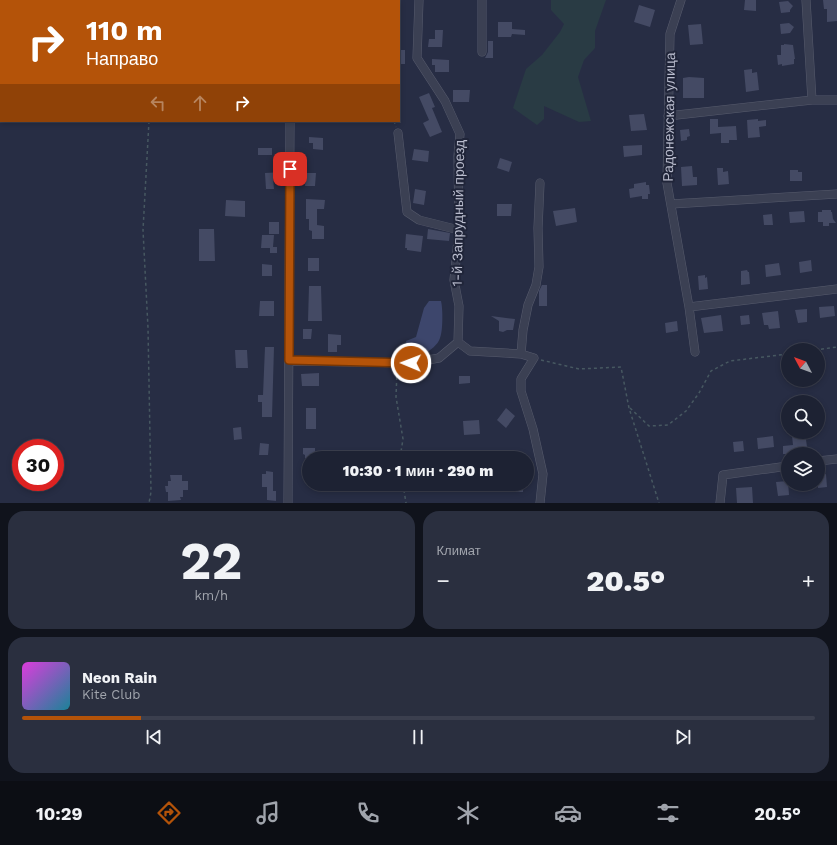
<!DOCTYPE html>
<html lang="ru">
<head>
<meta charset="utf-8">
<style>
	:root { --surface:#1d2233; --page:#2a2f3f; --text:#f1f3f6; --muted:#a0a4ac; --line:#3b3f4e; --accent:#b45309 }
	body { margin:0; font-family:"Work Sans",sans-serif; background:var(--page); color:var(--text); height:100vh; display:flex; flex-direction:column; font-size:15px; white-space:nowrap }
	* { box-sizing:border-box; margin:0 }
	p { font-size:13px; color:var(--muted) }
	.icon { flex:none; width:22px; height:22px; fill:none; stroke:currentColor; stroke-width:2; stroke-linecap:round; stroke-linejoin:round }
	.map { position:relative; height:503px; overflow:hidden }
	.details { display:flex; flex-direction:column; gap:8px; padding:8px; background:#10131c; flex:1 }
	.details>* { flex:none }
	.banner { position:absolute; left:0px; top:0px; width:400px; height:122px; box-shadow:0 2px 6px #0003,0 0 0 1px var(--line); background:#b45309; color:#fff; overflow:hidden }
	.needle { width:26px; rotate:311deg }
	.tools { position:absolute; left:781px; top:343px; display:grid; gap:8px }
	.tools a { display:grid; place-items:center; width:44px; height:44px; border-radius:50%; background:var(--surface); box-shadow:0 2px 6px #0003,0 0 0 1px var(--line); font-size:20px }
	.speed { position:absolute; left:12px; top:439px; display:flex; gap:8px; font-size:20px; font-weight:700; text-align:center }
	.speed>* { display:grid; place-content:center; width:52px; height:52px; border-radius:50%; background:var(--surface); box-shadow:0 2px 6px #0003,0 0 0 1px var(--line); line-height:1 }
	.speed .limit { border:6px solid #d22; background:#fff; color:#111 }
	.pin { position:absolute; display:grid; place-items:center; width:34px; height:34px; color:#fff; margin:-17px; border-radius:8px; box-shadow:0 2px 6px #0006 }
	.me { position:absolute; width:44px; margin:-22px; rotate:271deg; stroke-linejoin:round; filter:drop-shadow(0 0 3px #0008) }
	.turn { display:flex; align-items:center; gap:14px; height:84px; padding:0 20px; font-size:18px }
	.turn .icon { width:52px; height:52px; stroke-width:2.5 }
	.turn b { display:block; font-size:28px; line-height:34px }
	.lanes { display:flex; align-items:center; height:38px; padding:0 20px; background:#0003; justify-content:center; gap:20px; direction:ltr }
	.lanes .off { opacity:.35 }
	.big { font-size:30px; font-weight:800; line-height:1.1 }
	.details .tile { flex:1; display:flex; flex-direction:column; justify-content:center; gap:6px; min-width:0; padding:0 14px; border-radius:16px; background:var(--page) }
	.details .dial { align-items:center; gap:0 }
	.dial b { font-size:52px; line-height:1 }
	.song { display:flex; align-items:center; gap:12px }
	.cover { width:48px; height:48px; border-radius:6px; background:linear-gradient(135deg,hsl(300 70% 55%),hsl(190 70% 35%)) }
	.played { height:4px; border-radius:2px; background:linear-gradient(90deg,var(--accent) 15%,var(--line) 15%) }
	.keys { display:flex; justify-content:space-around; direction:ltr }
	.heat { display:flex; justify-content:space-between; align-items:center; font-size:22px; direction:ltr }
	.details .tiles { flex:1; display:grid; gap:8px; grid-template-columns:1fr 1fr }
	.tile:last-child { grid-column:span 2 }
	.trip { position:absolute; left:302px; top:451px; width:232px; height:40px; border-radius:20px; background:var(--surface); box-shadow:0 2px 6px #0003,0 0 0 1px var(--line); font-weight:800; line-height:40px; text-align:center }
	.tab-bar { display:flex; height:64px; justify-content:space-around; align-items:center; background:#0c0e14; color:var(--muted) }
	.tab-bar .icon { width:28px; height:28px }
	.tab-bar .selected { color:var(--accent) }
	.tab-bar b { font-size:18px; color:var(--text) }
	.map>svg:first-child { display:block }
	.green { fill:#293b44 }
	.water { fill:#3d466c }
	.building { fill:#444a64 }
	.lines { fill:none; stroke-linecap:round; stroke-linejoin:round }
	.minor-casing { stroke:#575b6d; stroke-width:9 }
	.path { stroke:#475861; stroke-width:1.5; stroke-dasharray:3 3; stroke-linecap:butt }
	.minor { stroke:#3b4053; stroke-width:8 }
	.route-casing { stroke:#753606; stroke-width:10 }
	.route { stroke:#b45309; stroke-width:7 }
	.labels { text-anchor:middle; stroke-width:4; stroke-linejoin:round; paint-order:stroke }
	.street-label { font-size:14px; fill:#b9bccd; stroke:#202539 }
</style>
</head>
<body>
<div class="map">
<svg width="837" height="503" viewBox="0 0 837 503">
	<rect width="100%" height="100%" fill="#272d44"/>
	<!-- green -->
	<path class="green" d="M551,0H606L595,31V48L584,60L578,77L591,121L579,122L544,106V119L537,125L513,108L526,69L542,55L560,32L564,24L551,10Z"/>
	<!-- water -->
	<path class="water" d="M429,301H441C443,309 443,331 440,338C438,345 430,350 425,354L408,353L406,341L416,337L424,308Z"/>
	<!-- building -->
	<path class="building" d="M745,0H756V11L744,10Z
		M823,0H837V21L827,22V9H824Z
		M788,1L793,6L790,10V12L781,13L779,2Z
		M639,5L655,10L650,27L634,22Z
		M498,22H512V29L525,30V35L512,34L511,37H498Z
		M789,23L794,27L790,33L781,34L780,24Z
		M701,24L703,44L690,45L688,25Z
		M435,30H443L442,47H428L429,39H435Z
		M488,41H493V58H485L488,52Z
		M784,44L793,45L795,59H794V64L782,66V64L778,65L777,55H781V45H784Z
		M399,50H405V64H399Z
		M432,59L449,60V72H435V65H432Z
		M752,69V73L757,72L759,90L746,92L744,70Z
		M689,77L704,78V98H683V78Z
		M453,90H470L469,102H453Z
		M429,93L435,107L432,108L442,132L430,137L423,123L429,120L419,97Z
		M644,114L647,130L631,131L629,115Z
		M710,119H718V127L736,126L737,140H729V143H721V133L710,134Z
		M758,119V121L766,120V126L759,127L760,137L748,138L747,120Z
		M689,129L690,136L687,137V140L681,141L680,130Z
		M309,137L323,138V150L313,149V143H309Z
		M642,145V155L624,157L623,146Z
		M258,148H272V155H258Z
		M414,149L429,151L428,162L412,160Z
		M500,158L512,162L509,172L497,168Z
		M692,166L693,177H697V185L682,186L681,167Z
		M717,168H723V172L728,171L729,184L718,185Z
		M790,170H798V172H802V181H790Z
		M284,172V177L273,178L274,189H266L265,173Z
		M306,173H316L315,186H305Z
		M646,182V185H649L650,194H648V199H642V196L630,198L629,189L634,188V184Z
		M415,189L426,191L424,205L413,203Z
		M306,199L325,200L324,209H317V225L324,226V239H312V231L309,230V219H306Z
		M226,200L245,201V217L225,216Z
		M497,204H512L511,216H497Z
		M575,208L577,222L556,226L553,211Z
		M822,210H831V212H832L833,219L836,223H829V226H823V222H818V212H822Z
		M804,211L805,222L790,223L789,212Z
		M772,214L773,225H764L763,215Z
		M269,222H279V234H269Z
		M199,229H214L215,261H199Z
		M428,229L450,233L449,241L427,239Z
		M406,234L423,236L421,252L407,250V248H405Z
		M262,235H274L273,247H277V253H270V248H261Z
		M308,258H319V271H308Z
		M811,260L812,271L800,273L799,262Z
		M779,263L781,275L766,277L765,265Z
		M262,264L272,265V276H262Z
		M747,270L748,272H749L750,284L741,285V271Z
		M705,275V278L707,277L708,289L699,290L698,276Z
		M542,285H547V306H539V291Z
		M309,286H321L322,321H308Z
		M260,301H274V316H259Z
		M834,306L835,316L820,318L819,307Z
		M807,309V322L798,323L795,310Z
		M778,311L780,328L769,329L768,325H764L762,313Z
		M721,315L723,331L704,333L701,318Z
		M749,315L750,324L741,325L740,316Z
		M491,316L515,319L513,330H507L503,332L499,331V321Z
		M677,321L678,331L666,333L665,323Z
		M303,329H312L311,339H303Z
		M328,334L341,335V345H337V352H328Z
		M265,347H274L272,417H262V402H258V395H263Z
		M235,350H247L248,368H236Z
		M319,373V386H302L301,374Z
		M459,376H470V383L459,384Z
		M306,408H316V429H306Z
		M506,408L515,416L506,428L497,420Z
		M479,420L480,434L464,435L463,421Z
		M241,427L242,439L234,440L233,428Z
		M805,432L807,447H801L802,450L790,451L791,454H783V446L793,445L792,436L798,435L797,433Z
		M773,436L774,447L758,449L757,438Z
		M743,441L744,451L734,452L733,442Z
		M260,443L269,444L268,455H259Z
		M303,448H315V458H305V455L303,454Z
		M266,471L273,472V491H276V501L267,500V487H262V474H266Z
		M826,474L827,487L818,488V475Z
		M170,475H182V481H188V490H183V497H180L181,500L168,501V492H166L165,486H168V481H171Z
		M788,481L789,495L778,496L776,482Z
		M511,484H523V492H512Z
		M752,487L753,503H737L736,488Z"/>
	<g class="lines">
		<defs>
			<path id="minor" d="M290,0V1
				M373,0V1
				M419,0L417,58L445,101L460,134L458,156L459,230L454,280L459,306L458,342
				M681,0L670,34L667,183L689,307L695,352
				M806,0L812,100
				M482,52V0
				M668,116L812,100H837
				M398,133L407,212L419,220L459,230
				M671,204L837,194
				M689,307L837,289
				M458,342L470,351L521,354L534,358L521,379V391L533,429L543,474L540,503
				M521,354L523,330L528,305L536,285L539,267L538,228L540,183
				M289,361L411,363L439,358L458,342
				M818,461L837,459
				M288,503L290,121
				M720,503L723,475L788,466"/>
		</defs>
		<!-- minor casing -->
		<use href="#minor" class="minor-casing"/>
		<!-- path -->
		<path class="path" d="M151,1V0
			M149,121L143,230L148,328L151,492L149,503
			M394,121L396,127
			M815,350L837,347
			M541,360L579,369L621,367L629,408L659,503
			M397,371L396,397L403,439L400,458
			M630,408L649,426L668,425L686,411L699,393L711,371L730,361L788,354
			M403,484L406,503"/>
		<!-- minor -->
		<use href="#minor" class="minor"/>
	</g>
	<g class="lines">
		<defs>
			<path id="route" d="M290,169L289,360L411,363"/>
		</defs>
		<!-- route casing -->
		<use href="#route" class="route-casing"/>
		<!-- route -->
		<use href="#route" class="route"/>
	</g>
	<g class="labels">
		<!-- street labels -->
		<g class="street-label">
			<text transform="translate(669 117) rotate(-89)" y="5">Радонежская улица</text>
			<text transform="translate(458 213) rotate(-89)" y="5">1-й Запрудный проезд</text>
		</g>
	</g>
</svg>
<div class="tools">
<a><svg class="needle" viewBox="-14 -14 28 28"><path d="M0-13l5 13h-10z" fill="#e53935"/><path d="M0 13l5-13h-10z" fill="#a0a4ac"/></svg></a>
<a><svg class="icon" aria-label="search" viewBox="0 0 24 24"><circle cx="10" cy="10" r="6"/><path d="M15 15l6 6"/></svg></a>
<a><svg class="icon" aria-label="layers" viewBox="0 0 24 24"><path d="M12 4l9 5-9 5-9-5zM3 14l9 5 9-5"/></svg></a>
</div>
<div class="speed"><div class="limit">30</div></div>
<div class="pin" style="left:290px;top:169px;background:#d93025"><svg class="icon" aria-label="arrive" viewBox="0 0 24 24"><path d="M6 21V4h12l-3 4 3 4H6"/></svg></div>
<svg class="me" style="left:411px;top:363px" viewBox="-20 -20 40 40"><circle r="17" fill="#b45309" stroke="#fff" stroke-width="3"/><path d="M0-11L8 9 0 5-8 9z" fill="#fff"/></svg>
<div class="trip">10:30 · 1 мин · 290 m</div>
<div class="banner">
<div class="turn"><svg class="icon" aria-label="right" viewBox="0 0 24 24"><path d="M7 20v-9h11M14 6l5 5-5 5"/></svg><div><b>110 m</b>Направо</div></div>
<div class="lanes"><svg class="icon off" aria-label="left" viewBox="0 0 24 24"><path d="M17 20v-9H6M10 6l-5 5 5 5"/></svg><svg class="icon off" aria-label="ahead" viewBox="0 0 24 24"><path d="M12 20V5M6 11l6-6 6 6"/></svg><svg class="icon" aria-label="right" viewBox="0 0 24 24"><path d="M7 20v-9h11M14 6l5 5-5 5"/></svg></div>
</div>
</div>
<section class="details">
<div class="tiles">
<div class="tile dial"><b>22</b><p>km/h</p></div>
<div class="tile"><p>Климат</p>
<div class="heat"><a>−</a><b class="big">20.5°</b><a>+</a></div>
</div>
<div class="tile">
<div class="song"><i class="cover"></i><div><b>Neon Rain</b><p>Kite Club</p></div></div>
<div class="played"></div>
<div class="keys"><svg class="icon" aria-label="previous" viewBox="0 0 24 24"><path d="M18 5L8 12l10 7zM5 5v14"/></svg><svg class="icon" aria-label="pause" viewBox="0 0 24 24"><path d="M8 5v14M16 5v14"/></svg><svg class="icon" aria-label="next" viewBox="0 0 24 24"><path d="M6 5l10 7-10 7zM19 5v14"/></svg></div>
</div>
</div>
</section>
<nav class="tab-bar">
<b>10:29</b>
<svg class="icon selected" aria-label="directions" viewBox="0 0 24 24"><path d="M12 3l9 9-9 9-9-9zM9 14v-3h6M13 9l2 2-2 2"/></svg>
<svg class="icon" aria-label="music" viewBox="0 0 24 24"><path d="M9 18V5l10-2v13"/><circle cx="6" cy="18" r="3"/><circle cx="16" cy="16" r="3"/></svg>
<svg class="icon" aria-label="phone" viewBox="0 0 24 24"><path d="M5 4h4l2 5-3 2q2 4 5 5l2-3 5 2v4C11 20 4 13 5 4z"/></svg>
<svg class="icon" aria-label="climate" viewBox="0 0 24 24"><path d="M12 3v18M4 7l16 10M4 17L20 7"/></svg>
<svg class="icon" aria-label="car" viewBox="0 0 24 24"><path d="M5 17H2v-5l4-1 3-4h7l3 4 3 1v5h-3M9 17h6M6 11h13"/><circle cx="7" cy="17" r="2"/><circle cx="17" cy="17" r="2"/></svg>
<svg class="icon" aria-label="filters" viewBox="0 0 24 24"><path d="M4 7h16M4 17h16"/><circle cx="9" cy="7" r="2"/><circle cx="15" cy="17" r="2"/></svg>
<b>20.5°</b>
</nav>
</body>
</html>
